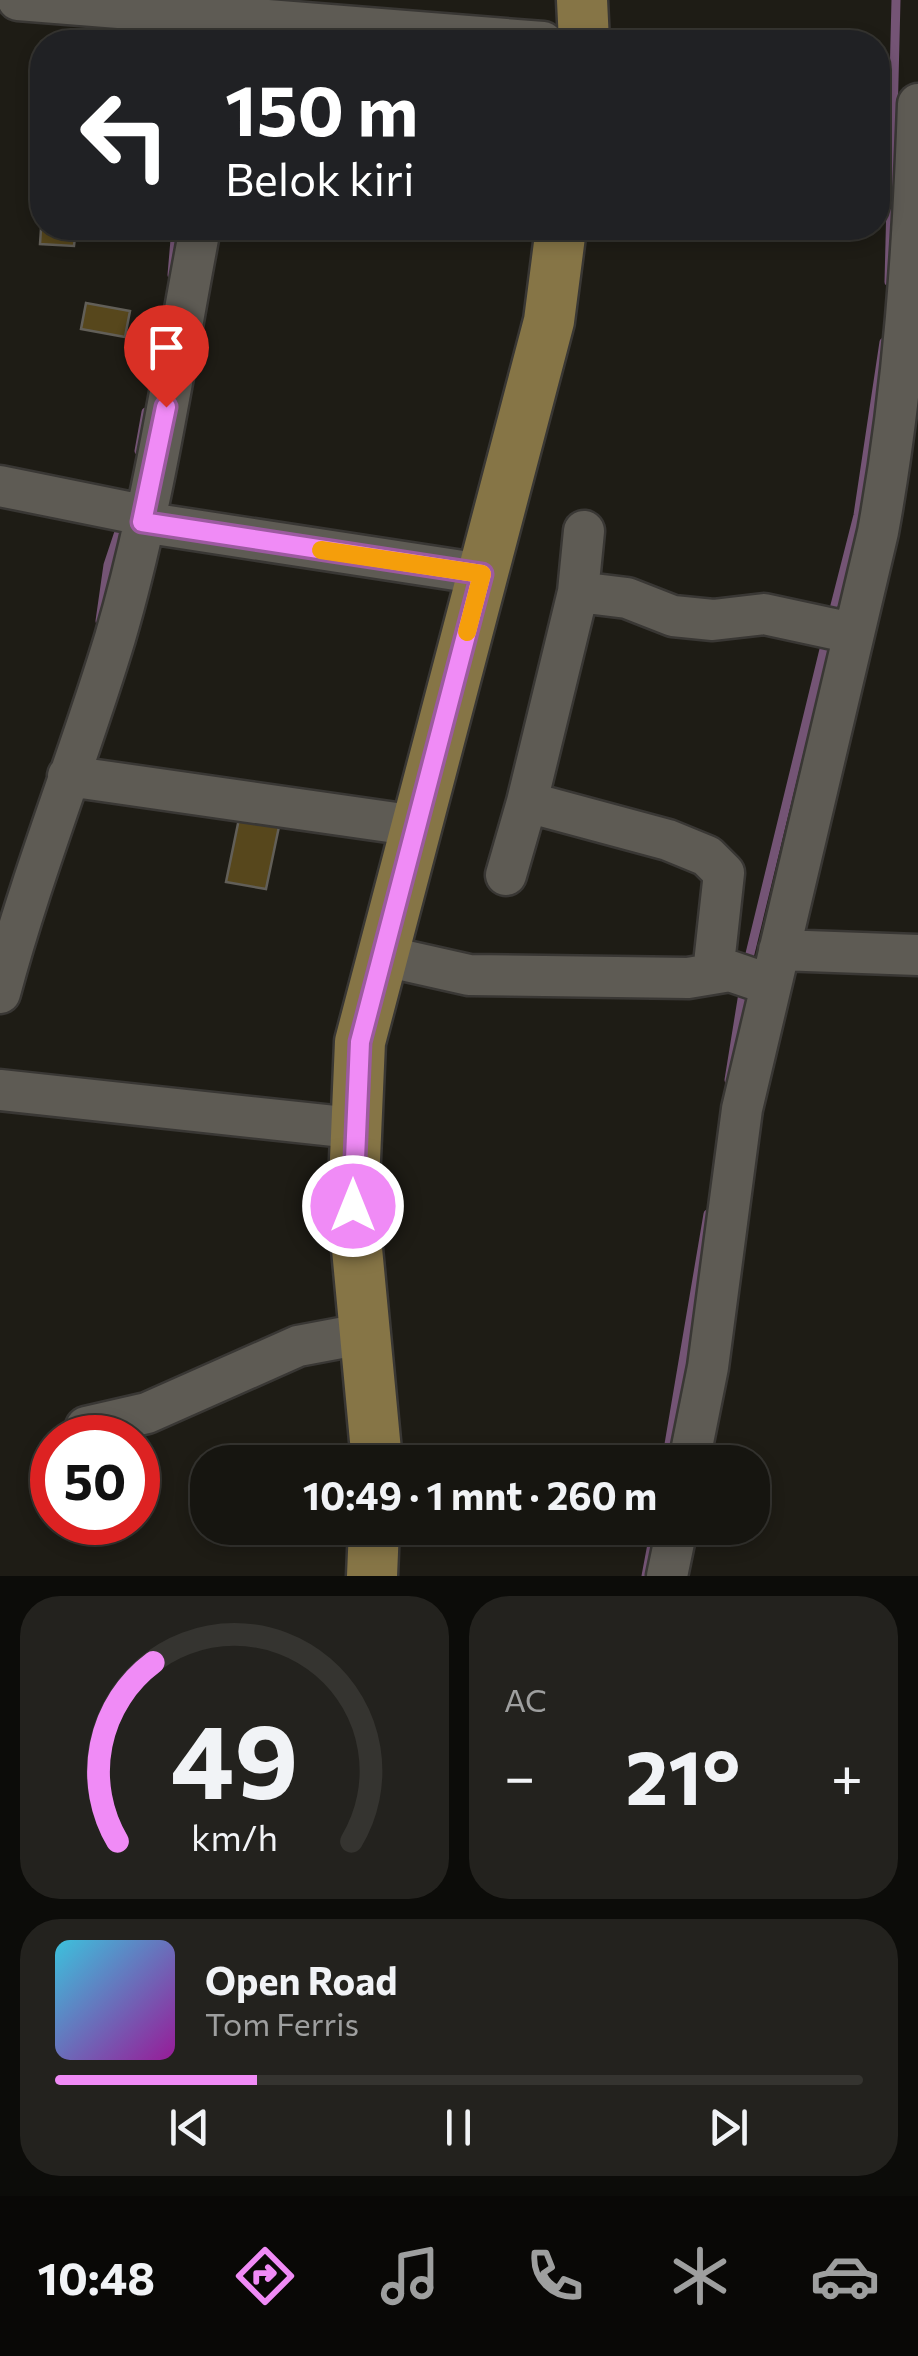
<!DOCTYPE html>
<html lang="id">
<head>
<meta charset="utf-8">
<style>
	:root { --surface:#161510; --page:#23221e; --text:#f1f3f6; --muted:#9e9f9f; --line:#353430; --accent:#f08bf6 }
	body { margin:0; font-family:Commissioner,sans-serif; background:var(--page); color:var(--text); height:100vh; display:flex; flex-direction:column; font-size:38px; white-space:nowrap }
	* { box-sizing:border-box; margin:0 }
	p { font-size:32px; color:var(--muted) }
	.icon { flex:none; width:55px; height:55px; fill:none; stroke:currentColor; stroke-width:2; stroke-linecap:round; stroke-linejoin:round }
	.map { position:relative; height:1576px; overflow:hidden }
	.side { display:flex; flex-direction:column; gap:20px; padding:20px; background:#0c0c09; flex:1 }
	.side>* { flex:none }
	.hud { position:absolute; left:30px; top:30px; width:860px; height:210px; border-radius:40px; box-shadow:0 5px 15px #0003,0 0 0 2px var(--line); background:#202124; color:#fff; overflow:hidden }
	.speed { position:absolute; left:30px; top:1415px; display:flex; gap:20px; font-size:50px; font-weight:700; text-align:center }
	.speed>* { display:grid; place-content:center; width:130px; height:130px; border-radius:50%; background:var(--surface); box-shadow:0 5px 15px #0003,0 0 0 2px var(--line); line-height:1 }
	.speed .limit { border:15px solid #d22; background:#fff; color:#111 }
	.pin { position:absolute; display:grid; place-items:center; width:85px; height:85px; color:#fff; margin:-102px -42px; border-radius:50% 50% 50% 0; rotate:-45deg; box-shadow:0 0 10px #0007 }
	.pin .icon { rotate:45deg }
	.me { position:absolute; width:110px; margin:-55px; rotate:0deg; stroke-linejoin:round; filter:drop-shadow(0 0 8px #0008) }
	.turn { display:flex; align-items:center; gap:35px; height:210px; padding:0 30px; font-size:45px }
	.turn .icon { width:130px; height:130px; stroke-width:2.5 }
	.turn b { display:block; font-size:70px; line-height:85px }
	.big { font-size:75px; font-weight:700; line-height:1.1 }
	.side .card { flex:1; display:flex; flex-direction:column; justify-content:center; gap:15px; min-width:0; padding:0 35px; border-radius:40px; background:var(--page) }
	.side .dial { align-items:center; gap:0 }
	.dial svg { height:260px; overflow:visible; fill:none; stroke:var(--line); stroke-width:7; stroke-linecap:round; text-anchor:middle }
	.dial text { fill:var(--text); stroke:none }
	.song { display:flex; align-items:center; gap:30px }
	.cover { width:120px; height:120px; border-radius:15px; background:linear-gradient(135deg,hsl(190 70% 55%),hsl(300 70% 35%)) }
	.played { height:10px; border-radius:5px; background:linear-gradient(90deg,var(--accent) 25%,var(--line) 25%) }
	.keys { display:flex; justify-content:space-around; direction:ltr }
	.heat { display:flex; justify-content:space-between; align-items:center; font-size:55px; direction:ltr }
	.side .tiles { flex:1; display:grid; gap:20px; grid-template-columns:1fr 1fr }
	.card:last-child { grid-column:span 2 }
	.trip { position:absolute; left:190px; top:1445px; width:580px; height:100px; border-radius:40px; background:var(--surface); box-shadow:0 5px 15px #0003,0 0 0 2px var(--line); font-weight:700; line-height:100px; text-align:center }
	.tabs { display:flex; height:160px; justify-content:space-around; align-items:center; background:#090806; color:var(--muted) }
	.tabs .icon { width:70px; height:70px }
	.tabs .current { color:var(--accent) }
	.tabs b { font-size:45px; color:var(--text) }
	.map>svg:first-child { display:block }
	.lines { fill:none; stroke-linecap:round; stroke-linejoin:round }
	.stream { stroke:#745475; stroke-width:9 }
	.building { fill:#57471c; stroke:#625f58; stroke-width:2.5 }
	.minor-casing { stroke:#393734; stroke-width:45 }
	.major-casing { stroke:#393734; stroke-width:55 }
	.minor { stroke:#5e5b54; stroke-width:40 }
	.major { stroke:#867546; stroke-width:50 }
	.route-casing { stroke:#9c5aa0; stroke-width:25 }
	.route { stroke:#f08bf6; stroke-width:18 }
	.slow { stroke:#f59e0b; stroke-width:18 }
</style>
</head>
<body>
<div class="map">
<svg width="918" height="1576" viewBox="0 0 918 1576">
	<rect width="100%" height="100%" fill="#1e1c15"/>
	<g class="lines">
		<!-- stream -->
		<path class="stream" d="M176,23L177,42
			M172,275L176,228
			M889,282L896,0
			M139,451L146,412
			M832,617L858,515L884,342
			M100,621L108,565L123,520
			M747,966L827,637
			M729,1080L744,987
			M666,1462L708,1214
			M646,1576L655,1528"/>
	</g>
	<!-- building -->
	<path class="building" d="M42,214V228H76L74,246L40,244Z
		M86,303L130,311L125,337L81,329Z
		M241,809L281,817L266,889L226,882Z"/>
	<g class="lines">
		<defs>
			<path id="minor" d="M18,0L543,42
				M0,486L143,515
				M142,522L482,574
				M584,531L578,592L627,598L673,616L713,620L764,614L852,633
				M68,776L417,826
				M527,802L578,592
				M506,875L527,802L668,840L707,856L724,873L713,973
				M779,950L918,955
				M380,955L469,975L688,978L730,971L771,985
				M0,993C32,873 79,757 115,638C154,505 174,364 200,228
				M0,1090L353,1128
				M86,1427L147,1413L298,1346L367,1333
				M689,1462L708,1367L742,1109L878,532C904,389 913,249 918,104
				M667,1576L677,1528"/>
			<path id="major" d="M582,0L584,42
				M377,1462L353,1206L360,1042L549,321L561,228
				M372,1576L374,1528"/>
		</defs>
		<!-- minor casing -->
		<use href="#minor" class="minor-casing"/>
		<!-- major casing -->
		<use href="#major" class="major-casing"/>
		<!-- minor -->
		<use href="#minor" class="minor"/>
		<!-- major -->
		<use href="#major" class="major"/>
	</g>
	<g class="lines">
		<defs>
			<path id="route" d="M166,407L142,522L482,574L360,1042L353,1206"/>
		</defs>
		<!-- route casing -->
		<use href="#route" class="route-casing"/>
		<!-- route -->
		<use href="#route" class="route"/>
		<!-- slow -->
		<path class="slow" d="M321,550L482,574L467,632"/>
	</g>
</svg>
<div class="speed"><div class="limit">50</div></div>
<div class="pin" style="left:166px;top:407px;background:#d93025"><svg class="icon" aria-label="arrive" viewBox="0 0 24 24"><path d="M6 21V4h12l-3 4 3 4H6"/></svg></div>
<svg class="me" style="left:353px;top:1206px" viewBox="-20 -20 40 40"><circle r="17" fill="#f08bf6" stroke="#fff" stroke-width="3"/><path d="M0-11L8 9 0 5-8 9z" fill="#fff"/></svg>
<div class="trip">10:49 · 1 mnt · 260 m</div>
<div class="hud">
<div class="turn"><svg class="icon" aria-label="left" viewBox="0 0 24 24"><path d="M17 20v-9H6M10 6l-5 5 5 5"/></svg><div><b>150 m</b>Belok kiri</div></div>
</div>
</div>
<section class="side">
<div class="tiles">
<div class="card dial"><svg viewBox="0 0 100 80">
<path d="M14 69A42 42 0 1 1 86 69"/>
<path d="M14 69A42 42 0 0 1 25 14" stroke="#f08bf6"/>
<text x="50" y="56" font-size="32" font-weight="700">49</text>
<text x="50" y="72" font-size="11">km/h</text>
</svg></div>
<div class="card"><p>AC</p>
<div class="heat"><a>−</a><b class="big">21°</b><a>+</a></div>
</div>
<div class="card">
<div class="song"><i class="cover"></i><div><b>Open Road</b><p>Tom Ferris</p></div></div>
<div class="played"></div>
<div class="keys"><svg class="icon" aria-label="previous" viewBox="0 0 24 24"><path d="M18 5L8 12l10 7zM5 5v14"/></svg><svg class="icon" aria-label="pause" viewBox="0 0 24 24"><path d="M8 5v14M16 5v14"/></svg><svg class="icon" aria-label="next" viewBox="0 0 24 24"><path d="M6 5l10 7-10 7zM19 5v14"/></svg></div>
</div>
</div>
</section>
<nav class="tabs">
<b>10:48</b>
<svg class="icon current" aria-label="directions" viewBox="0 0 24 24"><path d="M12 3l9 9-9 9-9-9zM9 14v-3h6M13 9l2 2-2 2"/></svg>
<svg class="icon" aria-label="music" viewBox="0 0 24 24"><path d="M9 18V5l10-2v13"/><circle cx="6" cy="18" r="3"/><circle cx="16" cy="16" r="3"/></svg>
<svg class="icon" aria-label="phone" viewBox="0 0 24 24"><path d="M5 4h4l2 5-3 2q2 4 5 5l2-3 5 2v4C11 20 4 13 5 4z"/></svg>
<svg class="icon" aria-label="climate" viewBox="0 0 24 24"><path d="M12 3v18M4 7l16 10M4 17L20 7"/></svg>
<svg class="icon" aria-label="car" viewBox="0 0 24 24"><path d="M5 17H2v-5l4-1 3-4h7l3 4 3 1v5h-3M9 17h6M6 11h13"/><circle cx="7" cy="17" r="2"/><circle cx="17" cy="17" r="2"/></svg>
</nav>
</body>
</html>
